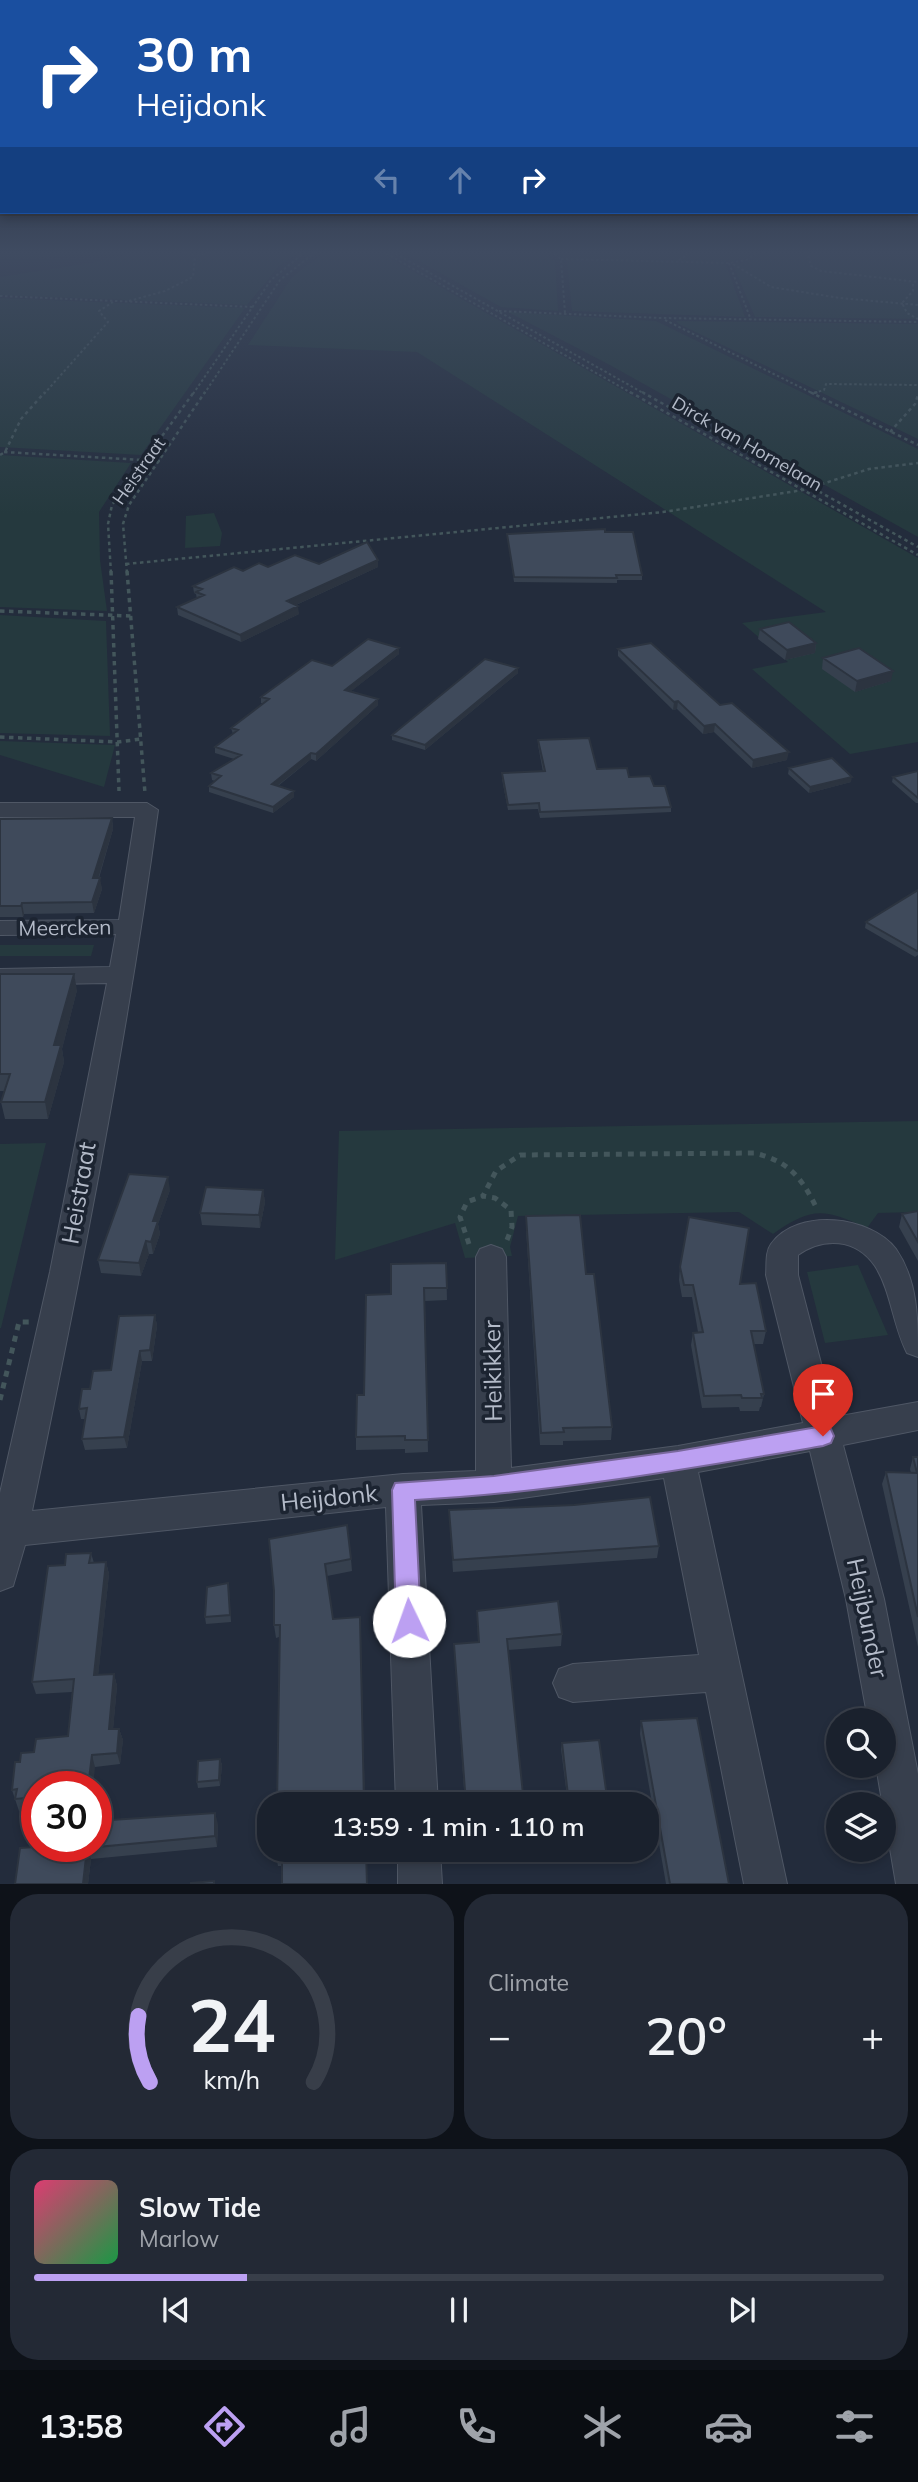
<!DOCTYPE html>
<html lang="en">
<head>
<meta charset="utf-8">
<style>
	:root { --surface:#1a212d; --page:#232935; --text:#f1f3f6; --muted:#9fa3aa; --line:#383e49; --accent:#bca0f2 }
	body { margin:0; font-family:Mulish,sans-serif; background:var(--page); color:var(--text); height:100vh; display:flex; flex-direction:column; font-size:26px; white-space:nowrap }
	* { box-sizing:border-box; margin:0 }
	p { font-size:23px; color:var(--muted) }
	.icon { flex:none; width:38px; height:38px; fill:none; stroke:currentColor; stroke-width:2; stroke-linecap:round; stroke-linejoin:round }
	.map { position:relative; height:1884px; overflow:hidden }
	.details { display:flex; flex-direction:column; gap:10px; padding:10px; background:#0e1219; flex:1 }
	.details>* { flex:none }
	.hud { position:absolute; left:0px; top:0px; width:919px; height:214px; box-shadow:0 4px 10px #0003,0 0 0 2px var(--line); background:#1a4fa0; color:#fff; overflow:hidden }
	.buttons { position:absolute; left:826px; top:1708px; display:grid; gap:14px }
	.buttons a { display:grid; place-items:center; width:70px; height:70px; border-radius:50%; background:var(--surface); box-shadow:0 4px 10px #0003,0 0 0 2px var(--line); font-size:35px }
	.speed { position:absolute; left:21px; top:1771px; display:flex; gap:14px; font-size:35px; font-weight:700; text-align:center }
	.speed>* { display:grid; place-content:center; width:91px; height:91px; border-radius:50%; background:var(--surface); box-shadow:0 4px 10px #0003,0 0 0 2px var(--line); line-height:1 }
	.speed .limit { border:10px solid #d22; background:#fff; color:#111 }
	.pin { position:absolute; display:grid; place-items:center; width:60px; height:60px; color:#fff; margin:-72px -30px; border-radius:50% 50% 50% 0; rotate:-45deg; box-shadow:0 0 7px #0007 }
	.pin .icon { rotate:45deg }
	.me { position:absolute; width:77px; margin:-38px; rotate:357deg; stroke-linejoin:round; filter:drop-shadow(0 0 5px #0008) }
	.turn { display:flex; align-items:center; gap:24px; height:147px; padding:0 21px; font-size:32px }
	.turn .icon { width:91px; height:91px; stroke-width:2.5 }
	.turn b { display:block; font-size:49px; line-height:60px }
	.lanes { display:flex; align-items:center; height:66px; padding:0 21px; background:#0003; justify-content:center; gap:35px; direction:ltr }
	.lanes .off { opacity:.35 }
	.big { font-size:52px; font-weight:600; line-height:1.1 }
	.details .tile { flex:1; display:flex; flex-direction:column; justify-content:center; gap:10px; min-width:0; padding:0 24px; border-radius:28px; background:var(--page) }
	.details .dial { align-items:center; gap:0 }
	.dial svg { height:182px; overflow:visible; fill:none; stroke:var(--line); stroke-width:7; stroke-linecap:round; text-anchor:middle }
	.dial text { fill:var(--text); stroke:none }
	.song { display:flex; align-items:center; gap:21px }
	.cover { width:84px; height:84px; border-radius:10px; background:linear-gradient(135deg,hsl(340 70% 55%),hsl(140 70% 35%)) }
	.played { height:7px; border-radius:4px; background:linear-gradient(90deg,var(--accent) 25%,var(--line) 25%) }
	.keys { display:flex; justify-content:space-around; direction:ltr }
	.heat { display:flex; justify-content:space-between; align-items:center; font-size:38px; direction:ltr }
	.details .tiles { flex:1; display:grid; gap:10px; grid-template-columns:1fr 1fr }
	.tile:last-child { grid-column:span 2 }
	.trip { position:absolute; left:257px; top:1792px; width:402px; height:70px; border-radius:28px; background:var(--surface); box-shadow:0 4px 10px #0003,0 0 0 2px var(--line); font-weight:600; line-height:70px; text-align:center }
	.tab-bar { display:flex; height:112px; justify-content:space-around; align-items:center; background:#0a0d12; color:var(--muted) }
	.tab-bar .icon { width:49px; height:49px }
	.tab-bar .current { color:var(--accent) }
	.tab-bar b { font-size:32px; color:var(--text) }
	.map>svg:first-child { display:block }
	.green { fill:#25393e }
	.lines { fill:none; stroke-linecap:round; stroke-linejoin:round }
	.minor-casing { stroke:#4f5765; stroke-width:2 }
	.path-far3 { stroke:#43565b; stroke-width:2; stroke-dasharray:2.5 2.5; stroke-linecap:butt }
	.path-far2 { stroke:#43565b; stroke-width:2.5; stroke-dasharray:3.5 3.5; stroke-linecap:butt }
	.path-far1 { stroke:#43565b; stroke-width:3.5; stroke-dasharray:4.5 4.5; stroke-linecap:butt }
	.path { stroke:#43565b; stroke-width:5; stroke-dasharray:6 6; stroke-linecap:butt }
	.minor { fill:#373f4d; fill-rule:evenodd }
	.wall { fill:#36404e }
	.shaded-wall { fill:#2c3440 }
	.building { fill:#3f4a5b; stroke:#2c3440; stroke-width:2 }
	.route { fill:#bca0f2; stroke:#7a689d; stroke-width:2 }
	.labels { text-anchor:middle; stroke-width:7; stroke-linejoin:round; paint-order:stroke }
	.far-street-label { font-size:18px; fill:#b3bac8; stroke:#1c2431 }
	.street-label { font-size:21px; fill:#b3bac8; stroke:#1c2431 }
	.near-street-label { font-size:24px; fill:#b3bac8; stroke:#1c2431 }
</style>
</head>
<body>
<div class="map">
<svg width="918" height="1884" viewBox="0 0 918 1884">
	<rect width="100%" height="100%" fill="#232c3c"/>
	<!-- green -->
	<path class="green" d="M0,251H82L62,257L0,258Z
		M136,251H301L279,266L247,305L0,295V277L96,262Z
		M326,251H377L918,558V742L850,754L752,669L788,662L742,623L826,612L417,352L248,345L292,277Z
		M401,251H542L555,260L558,311L501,307Z
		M555,251H755L746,258L725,262L745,317L572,311L567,261Z
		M762,251H918V319L755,317L733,265L752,259Z
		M0,298L245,308L141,455L0,447Z
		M508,312L656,321L918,449V537L608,364Z
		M676,321L918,324V439L679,324Z
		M0,455L131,463L99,512L100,560L107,611L0,607Z
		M214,513L222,533L220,546L185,548L186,516Z
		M0,615L106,621L110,736L0,733Z
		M0,741L115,745L104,787L0,755Z
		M0,945H94L91,956H0Z
		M918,1121V1212L878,1213L867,1228C824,1209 813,1206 773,1234L739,1212L518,1216L510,1247L512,1256L465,1258L455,1223L335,1260L339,1131Z
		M46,1143L1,1328H0V1144Z
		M858,1265L888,1335L825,1343L807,1272Z"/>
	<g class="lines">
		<defs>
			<path id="minor" d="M0,803H147L158,810C126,1046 80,1279 32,1511L403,1474L476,1471V1257L480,1249L491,1245L502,1249L506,1257L511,1468L678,1446L803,1423L766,1275C767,1265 765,1252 771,1244C798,1207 871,1216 896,1249C918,1281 918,1319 918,1357L907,1353C893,1326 891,1291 875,1266C856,1238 823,1237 798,1255V1275L835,1417L918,1402V1430L843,1445L884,1599L918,1774V1884H896L876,1766H884V1720H868L846,1599L810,1451L698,1472L787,1884H744L706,1692L573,1702L559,1697L553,1683L559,1669L573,1664L699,1655L664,1478L494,1502L421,1505L438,1804H396L386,1507L25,1545L13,1586L0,1591V1493L50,1272L107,983L0,985V969L110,967L116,934L0,935V921L119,920L135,817H0Z
				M398,1850H440L442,1884H398Z"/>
		</defs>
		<!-- minor casing -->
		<use href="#minor" class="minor-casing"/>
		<!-- path-far3 -->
		<path class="path-far3" d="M183,251L195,256L214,251
			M382,251L633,394
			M391,251L645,394
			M550,251L561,259L565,313
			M807,251L811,266L821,271L918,282
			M561,259L729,263L746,260L760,251
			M679,260L687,255L686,251
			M729,263L751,320
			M733,264L771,287L840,298L918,305
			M913,284V291L902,303L907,313L918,319
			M0,296L254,307
			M129,301L165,291L193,277L195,256
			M499,311L661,318L918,322
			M665,320L814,394
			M814,393L824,390L826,384L918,385
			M44,394L108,322L99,311L113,302
			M193,394L271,280L306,251
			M204,394L280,280L317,251"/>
		<!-- path-far2 -->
		<path class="path-far2" d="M630,392L918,555
			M642,392L918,547
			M810,392L918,445
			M814,393L818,392
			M890,432L915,404L918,395
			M4,452L160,461
			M0,455L5,452L21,419L45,392
			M126,564L663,512L803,490L869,469L918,463
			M111,573L108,524L112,505L194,392
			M127,573L123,524L129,505L205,392"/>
		<!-- path-far1 -->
		<path class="path-far1" d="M111,571L119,791
			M127,571L145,793
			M0,611L131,616
			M0,737L118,742L141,739"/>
		<!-- path -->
		<path class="path" d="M507,1240L512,1227L511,1210L495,1198L483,1196L496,1171L520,1155L754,1153C789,1161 802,1178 817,1209
			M469,1244L460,1217L467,1202L483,1196
			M0,1400L19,1322H29"/>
		<!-- minor -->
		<use href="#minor" class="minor"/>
	</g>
	<!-- wall -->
	<path class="wall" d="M605,532L642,575V580H617V583L514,582L507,534Z
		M319,564L378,567L296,605L299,614L241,642L178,615L177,607L197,599L196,594L194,593L193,586L243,571L268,567Z
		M760,629L816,643L815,653L785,660L758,639Z
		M399,648V654L351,691L378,699V705L316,761L311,759L278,786L294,797L273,813L209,792V786L215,781L212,780L211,773L234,759L215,753V747L233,734L231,728L264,703H261V697L332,666Z
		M618,649L720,705L787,760L752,768L714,732L703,734L677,709L673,710L618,656Z
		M823,658L891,681L855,692L822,669Z
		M518,668V673L425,750L392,740V735Z
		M538,740L597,769L629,777L654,786L671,807V812L540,818L538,809L508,810L502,779V773L543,772L538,745Z
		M789,768L851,782L809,793L788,774Z
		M918,771V803H916L892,782L893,777Z
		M112,818L113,829L99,878L102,889L94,913L24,914L23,917H0V819Z
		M918,890V955L915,957L865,928L866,922Z
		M0,974L77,990L62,1049L64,1062L48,1119H5L1,1102L4,1091H0Z
		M170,1190L158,1224L160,1234L153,1254H149L141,1276L101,1273L98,1260Z
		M263,1190L265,1202L260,1228L202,1225L200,1213Z
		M918,1211V1261L899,1227L902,1214Z
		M526,1216L586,1274L612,1427L611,1440L563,1441V1445H540L526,1229Z
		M446,1263L447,1300L425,1301L428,1452L405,1453V1449L356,1450V1437L364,1395L391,1294Z
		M680,1267L740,1284L766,1331L763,1344H753L764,1394L761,1407H760L759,1411H740L739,1407L702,1408L691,1345L693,1333L698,1332L692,1297H682L679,1280Z
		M155,1315L157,1326L152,1361H142L127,1448L85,1450L82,1439L85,1419H81L79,1409L90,1389L111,1370Z
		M913,1457H918V1647L882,1484L886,1472L911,1473L910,1469Z
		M449,1510L659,1546L657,1558L453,1572Z
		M269,1539L351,1559L352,1571L327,1576L333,1619L360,1617L365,1804H277L279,1637L276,1638L274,1625V1591Z
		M91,1553L94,1563L106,1562L109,1574L98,1675L114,1674L117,1686L113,1729H119L123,1740L120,1764L95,1767L37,1787V1809L19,1811L12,1790L20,1762L34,1752L68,1736L72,1692L36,1694L32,1682L65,1565Z
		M229,1589L231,1622L206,1624L205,1617Z
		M477,1611L562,1634L561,1646L508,1650L524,1804H465L454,1644L478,1642Z
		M641,1721L729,1884H666L640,1734Z
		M562,1743L608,1804H568L561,1749Z
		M220,1759L222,1765L220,1786L198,1788L197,1782Z
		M218,1824L217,1847L91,1859L88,1884H15L20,1848L96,1846Z
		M366,1850L282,1866H278L276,1855Z"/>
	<!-- shaded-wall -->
	<path class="shaded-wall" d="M378,560V567L287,609V601Z
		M298,606L299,614L241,642L240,635Z
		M816,643L815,653L785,660L787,650Z
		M399,648V654L345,696V690Z
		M518,668V673L425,750V745Z
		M893,671L891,681L855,692L857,681Z
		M378,699V705L316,761V754Z
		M678,701L677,709L673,710L674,702Z
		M715,724L714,732L703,734L704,726Z
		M789,752L787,760L752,768L753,760Z
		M311,753V759L272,790V784Z
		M852,777L851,782L809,793L810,787Z
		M294,791V797L273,813V807Z
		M112,818L113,829L95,889L93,878Z
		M100,878L102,889L94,913L92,902Z
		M22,903L24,914L23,917L21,906Z
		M74,974L77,990L62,1049L64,1062L48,1119L45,1102L54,1045Z
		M168,1177L170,1190L158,1224L160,1234L153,1254L151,1242L153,1221Z
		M263,1190L265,1202L260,1228L259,1215Z
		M146,1241L149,1254L141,1276L139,1263Z
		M155,1315L157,1326L152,1361L150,1350Z
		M140,1351L142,1361L127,1448L124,1437Z
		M106,1562L109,1574L97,1687L94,1675Z
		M360,1617L361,1630L365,1804L364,1803Z
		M114,1674L117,1686L112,1741L109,1729Z
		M119,1729L123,1740L120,1764L117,1753Z
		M92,1755L95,1767L93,1787H88Z
		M220,1759L222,1765L220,1786L219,1780Z
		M215,1813L218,1824L217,1847L215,1836Z
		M87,1848L91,1859L88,1884H83Z"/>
	<!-- building -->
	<path class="building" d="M605,529V532H633L642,575H616L617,578L514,577L507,534Z
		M367,542L378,560L287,601L298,606L240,635L177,607L204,595L196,592L202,589L193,586L234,567L243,571L259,563L268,567L295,555L319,564Z
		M789,622L816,643L787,650L760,629Z
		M368,639L399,648L345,690L378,699L316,754L311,753L272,784L294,791L273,807L209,786L221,776L211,773L241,755L215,747L238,730L231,728L269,699L261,697L312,660L332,666Z
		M651,643L720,705L732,703L789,752L753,760L715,724L704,726L678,701L674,702L618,649Z
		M859,648L893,671L857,681L823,658Z
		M485,659L518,668L425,745L392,735Z
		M589,738L597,769L627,768L629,777L650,776L654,786H665L671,807L540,812L539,803L508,805L502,773L545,771L538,740Z
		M832,758L852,777L810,787L789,768Z
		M918,771V798L893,777Z
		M112,818L93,878H100L92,902L22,903L21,906H0V819Z
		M918,890V950L917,951L866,922Z
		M0,974H74L54,1045H61L45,1102H1L10,1074H0Z
		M129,1174L168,1177L153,1221H158L151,1242L146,1241L139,1263L98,1260Z
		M206,1187L263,1190L259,1215L200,1213Z
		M918,1211V1242L902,1214Z
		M580,1215L586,1274H594L612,1427L563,1428L564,1432L541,1433L526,1216Z
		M689,1217L749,1228L740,1284L756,1283L766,1331H751L764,1394H761L762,1398H742L741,1395L704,1396L693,1333L703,1332L693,1285H684L680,1267Z
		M446,1263L447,1288H424L428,1440H405V1436L356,1437L357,1395H364L366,1295L391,1294V1264Z
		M155,1315L150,1350L140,1351L124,1437L82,1439L87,1408L79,1409L82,1389H90L93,1371L111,1370L119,1316Z
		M913,1457H918V1617L886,1472L917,1473Z
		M650,1497L659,1546L453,1560L449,1510L574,1505Z
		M347,1525L351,1559L325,1564L333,1619L360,1617L364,1803L350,1804H277L280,1625H274V1591L269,1539Z
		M91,1553L89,1563L106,1562L94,1675L114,1674L109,1729H119L117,1753L92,1755L88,1787H37V1797L15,1799L17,1789L12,1790L15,1762H20L21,1753L34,1752L36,1739L68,1736L74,1679L32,1682L48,1566L65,1565L66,1554Z
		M228,1583L230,1615L205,1617L207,1587Z
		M558,1601L562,1634L507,1639L524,1804H466L454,1644L479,1642L477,1611Z
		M697,1718L729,1884H670L641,1721Z
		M599,1740L608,1804H569L562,1743Z
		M220,1759L219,1780L197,1782L198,1761Z
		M215,1813V1836L87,1848L83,1884H15L20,1848L49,1846H96V1821Z
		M276,1850H366L367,1884H282V1855H276Z
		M214,1881V1884H191V1883Z"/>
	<!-- sky -->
	<linearGradient id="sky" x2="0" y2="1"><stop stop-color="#131821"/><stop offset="0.49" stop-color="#3f4b61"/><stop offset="1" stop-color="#3f4b61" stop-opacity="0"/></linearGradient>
	<rect width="918" height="514" fill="url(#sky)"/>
	<!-- route -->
	<path class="route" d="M823,1426L831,1429L834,1436L831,1443L823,1446C688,1469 552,1493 415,1500L421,1621L418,1629L409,1633L400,1629L396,1621L392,1490L395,1483L494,1476L678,1451Z"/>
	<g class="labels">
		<!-- far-street labels -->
		<g class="far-street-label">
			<text transform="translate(747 444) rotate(30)" y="6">Dirck van Hornelaan</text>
			<text transform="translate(139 471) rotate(-55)" y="6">Heistraat</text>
		</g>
		<!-- street labels -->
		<g class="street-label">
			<text transform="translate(65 928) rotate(-1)" y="7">Meercken</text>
		</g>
		<!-- near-street labels -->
		<g class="near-street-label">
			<text transform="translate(79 1193) rotate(-80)" y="8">Heistraat</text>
			<text transform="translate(493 1371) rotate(-91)" y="8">Heikikker</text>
			<text transform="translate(329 1498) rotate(-6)" y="8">Heijdonk</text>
			<text transform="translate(867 1618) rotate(78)" y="8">Heijbunder</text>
		</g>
	</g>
</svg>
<div class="buttons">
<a><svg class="icon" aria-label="search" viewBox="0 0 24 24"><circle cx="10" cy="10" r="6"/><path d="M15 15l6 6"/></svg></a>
<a><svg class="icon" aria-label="layers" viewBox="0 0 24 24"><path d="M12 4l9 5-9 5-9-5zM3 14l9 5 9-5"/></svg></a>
</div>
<div class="speed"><div class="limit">30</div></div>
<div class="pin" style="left:823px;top:1436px;background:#d93025"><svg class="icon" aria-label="arrive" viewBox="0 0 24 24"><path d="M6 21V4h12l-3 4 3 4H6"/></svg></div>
<svg class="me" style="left:409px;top:1621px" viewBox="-20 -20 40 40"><circle r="19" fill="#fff"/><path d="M0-13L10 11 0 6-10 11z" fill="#bca0f2"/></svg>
<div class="trip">13:59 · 1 min · 110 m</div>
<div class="hud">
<div class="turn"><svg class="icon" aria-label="right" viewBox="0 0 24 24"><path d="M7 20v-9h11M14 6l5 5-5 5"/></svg><div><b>30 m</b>Heijdonk</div></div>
<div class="lanes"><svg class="icon off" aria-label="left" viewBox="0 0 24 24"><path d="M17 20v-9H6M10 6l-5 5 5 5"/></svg><svg class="icon off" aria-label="ahead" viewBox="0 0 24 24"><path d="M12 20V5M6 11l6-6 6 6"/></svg><svg class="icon" aria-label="right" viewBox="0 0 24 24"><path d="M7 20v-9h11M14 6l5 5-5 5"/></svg></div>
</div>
</div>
<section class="details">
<div class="tiles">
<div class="tile dial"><svg viewBox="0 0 100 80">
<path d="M14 69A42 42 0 1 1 86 69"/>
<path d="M14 69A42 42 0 0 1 9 40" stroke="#bca0f2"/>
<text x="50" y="56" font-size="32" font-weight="700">24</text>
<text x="50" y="72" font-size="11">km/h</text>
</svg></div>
<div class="tile"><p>Climate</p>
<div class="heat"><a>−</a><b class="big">20°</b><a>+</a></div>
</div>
<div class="tile">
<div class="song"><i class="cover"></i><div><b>Slow Tide</b><p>Marlow</p></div></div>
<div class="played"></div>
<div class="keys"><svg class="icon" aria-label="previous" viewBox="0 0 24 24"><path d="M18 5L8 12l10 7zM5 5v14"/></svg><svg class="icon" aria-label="pause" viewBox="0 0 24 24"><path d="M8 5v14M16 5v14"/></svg><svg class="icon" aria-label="next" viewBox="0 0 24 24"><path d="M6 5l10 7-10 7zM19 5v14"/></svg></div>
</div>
</div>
</section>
<nav class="tab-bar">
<b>13:58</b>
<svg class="icon current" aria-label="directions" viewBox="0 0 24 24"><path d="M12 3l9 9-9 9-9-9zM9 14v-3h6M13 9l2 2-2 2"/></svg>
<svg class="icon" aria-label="music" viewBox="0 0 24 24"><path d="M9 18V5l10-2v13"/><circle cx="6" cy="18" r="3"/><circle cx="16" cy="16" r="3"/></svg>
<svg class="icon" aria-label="phone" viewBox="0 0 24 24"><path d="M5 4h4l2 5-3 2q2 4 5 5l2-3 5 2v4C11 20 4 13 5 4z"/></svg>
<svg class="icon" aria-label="climate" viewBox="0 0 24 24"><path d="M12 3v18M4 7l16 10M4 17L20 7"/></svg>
<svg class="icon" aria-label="car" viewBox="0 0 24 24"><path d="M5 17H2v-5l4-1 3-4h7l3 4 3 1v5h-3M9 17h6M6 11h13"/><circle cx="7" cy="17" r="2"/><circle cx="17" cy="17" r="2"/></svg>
<svg class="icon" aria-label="filters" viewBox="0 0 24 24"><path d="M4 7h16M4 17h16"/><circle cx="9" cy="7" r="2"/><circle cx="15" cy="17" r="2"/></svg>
</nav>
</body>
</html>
